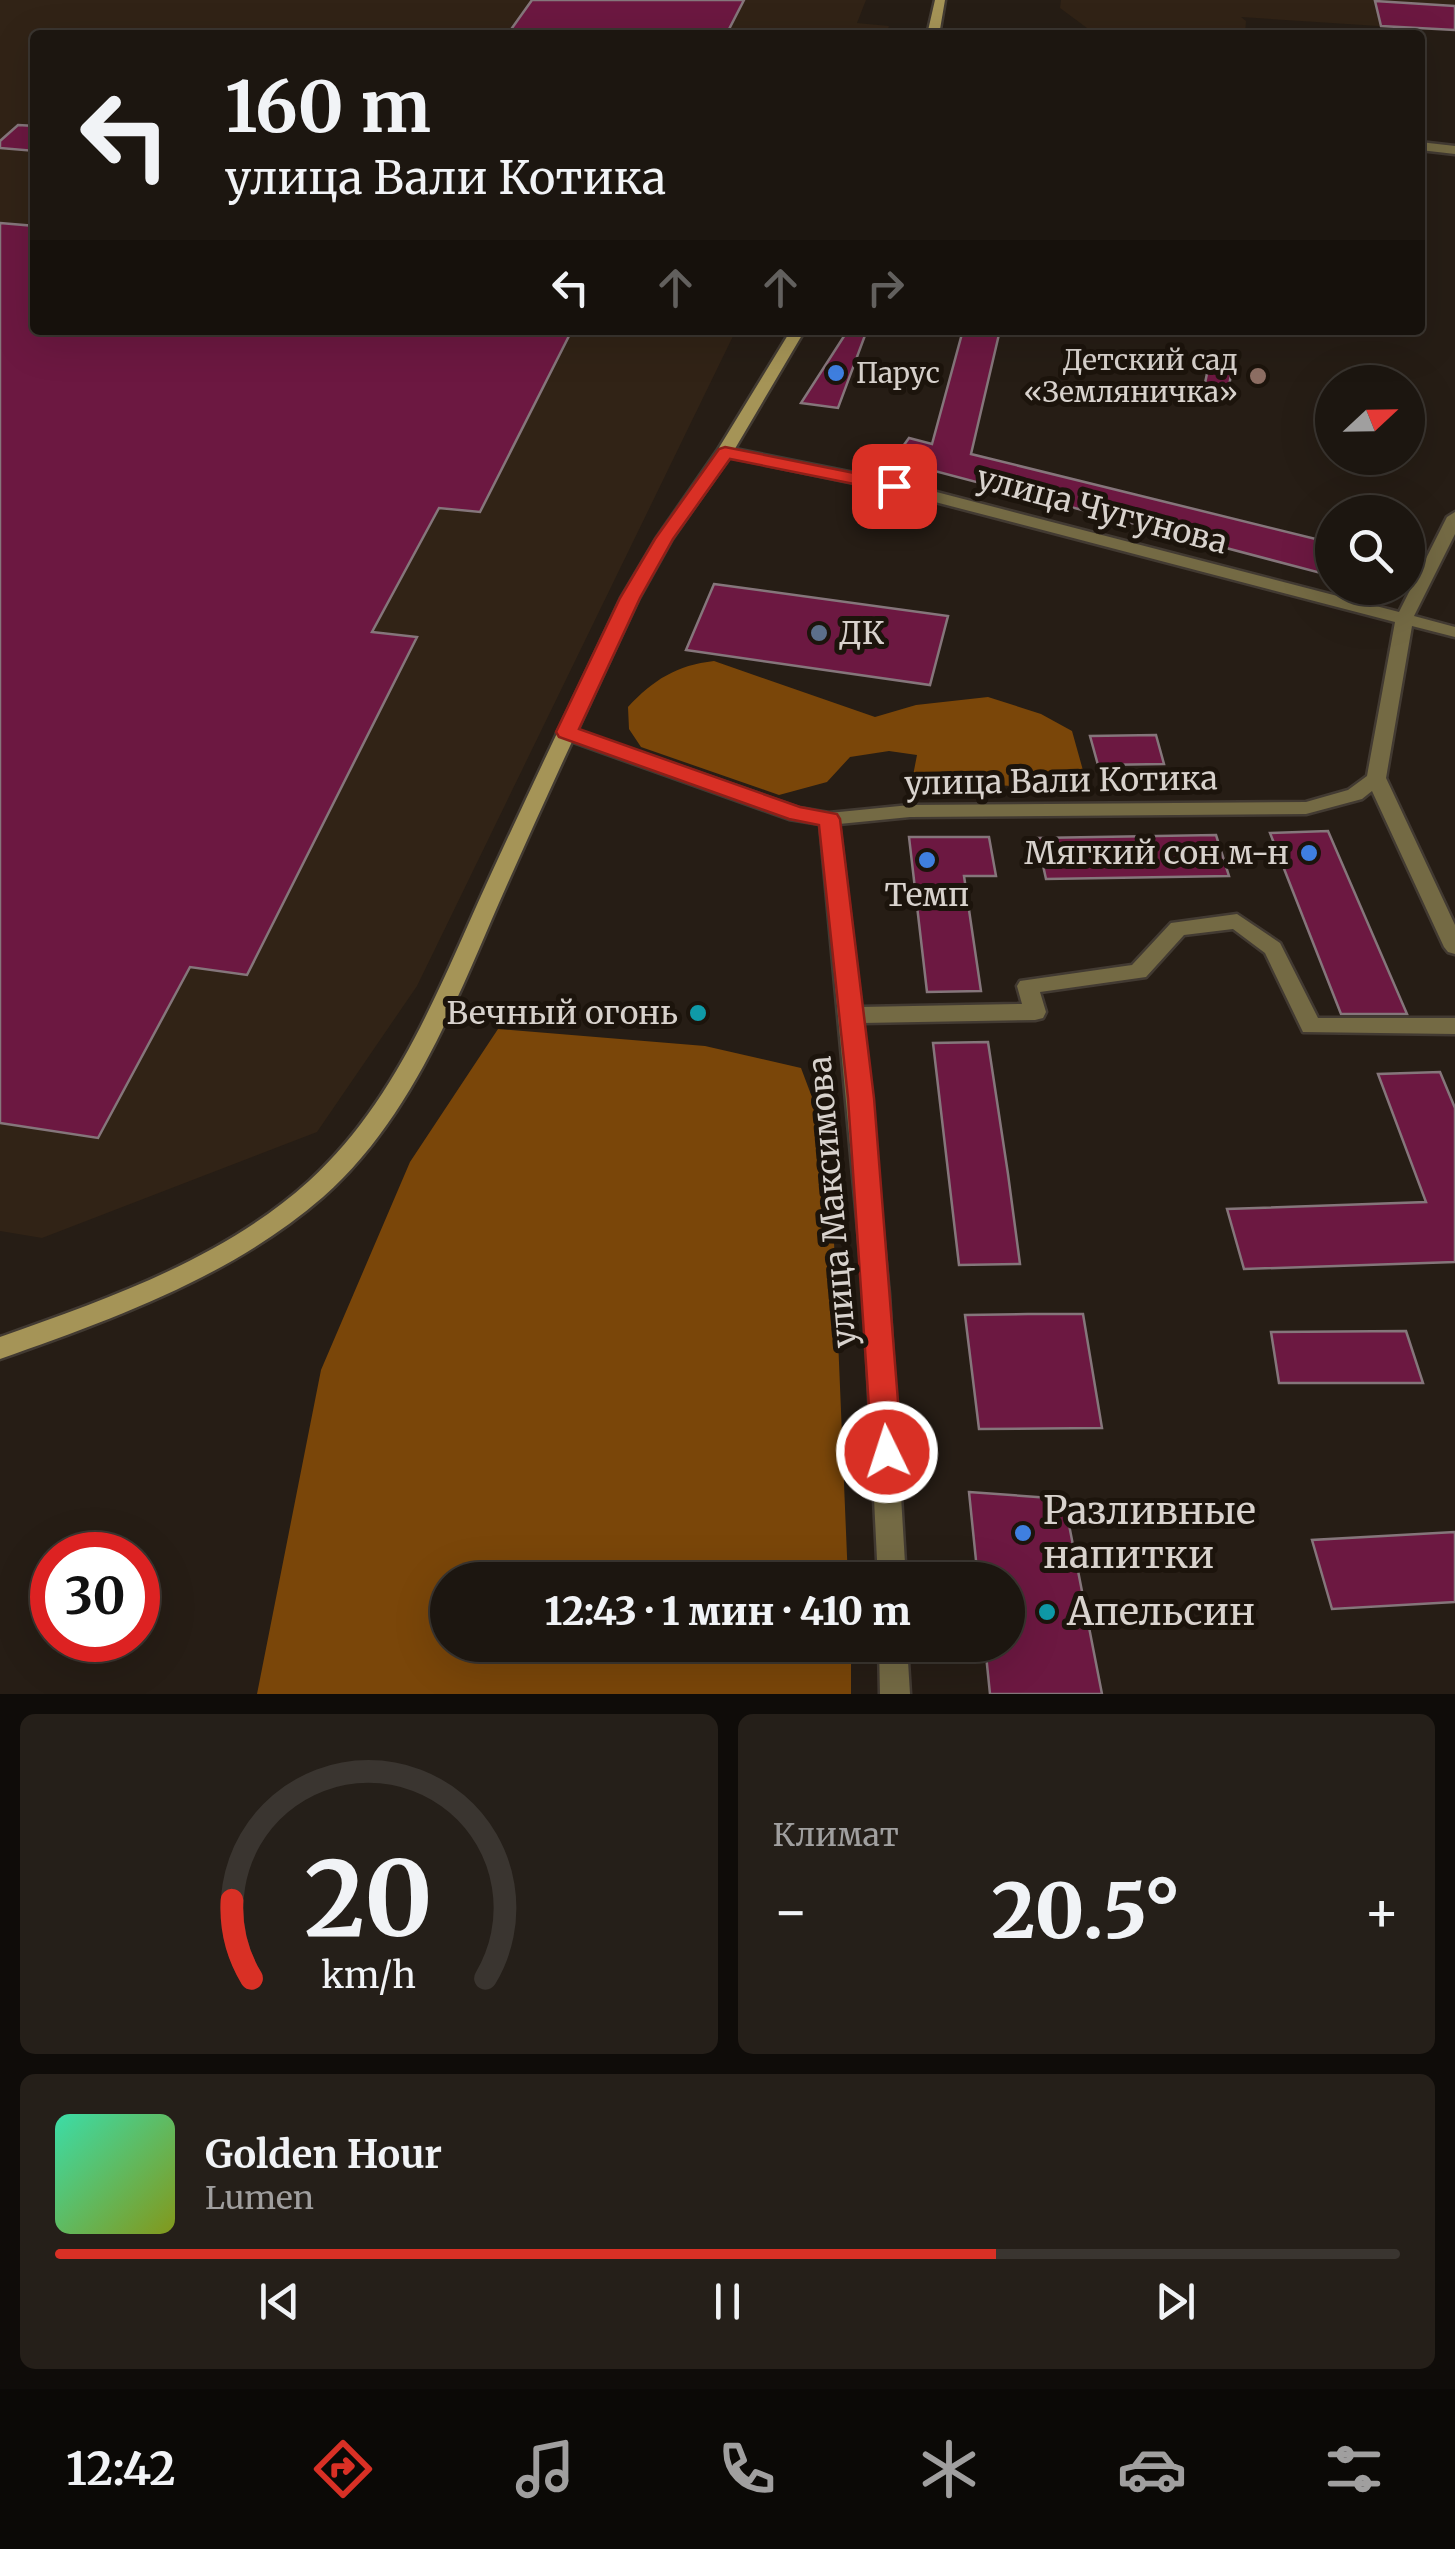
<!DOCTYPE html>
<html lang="ru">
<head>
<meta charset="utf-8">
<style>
	:root { --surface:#1c1610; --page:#251f19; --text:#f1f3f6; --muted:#a09f9f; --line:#3a3530; --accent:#d93025 }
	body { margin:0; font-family:Merriweather,serif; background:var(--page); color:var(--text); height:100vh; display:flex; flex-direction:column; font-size:38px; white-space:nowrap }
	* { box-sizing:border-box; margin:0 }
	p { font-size:32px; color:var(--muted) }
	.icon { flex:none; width:55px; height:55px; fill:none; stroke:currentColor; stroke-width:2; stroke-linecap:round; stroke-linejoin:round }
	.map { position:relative; height:1694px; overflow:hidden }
	.panel { display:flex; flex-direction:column; gap:20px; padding:20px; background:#0f0c09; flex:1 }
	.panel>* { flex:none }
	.guide { position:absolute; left:30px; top:30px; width:1395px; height:305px; border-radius:10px; box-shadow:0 10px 40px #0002,0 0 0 2px var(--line); background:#1c1610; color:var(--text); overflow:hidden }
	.needle { width:65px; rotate:68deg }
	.controls { position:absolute; left:1315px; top:365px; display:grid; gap:20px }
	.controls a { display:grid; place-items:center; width:110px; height:110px; border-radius:50%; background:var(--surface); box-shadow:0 10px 40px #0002,0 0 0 2px var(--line); font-size:50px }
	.speed { position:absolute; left:30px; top:1532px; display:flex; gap:20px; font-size:50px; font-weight:700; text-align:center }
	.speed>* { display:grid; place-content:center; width:130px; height:130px; border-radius:50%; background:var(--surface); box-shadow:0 10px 40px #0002,0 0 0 2px var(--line); line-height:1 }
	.speed .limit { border:15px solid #d22; background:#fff; color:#111 }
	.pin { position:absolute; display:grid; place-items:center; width:85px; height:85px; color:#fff; margin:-42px; border-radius:20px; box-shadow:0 5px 15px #0006 }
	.me { position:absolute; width:110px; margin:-55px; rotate:356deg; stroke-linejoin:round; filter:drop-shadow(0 0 8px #0008) }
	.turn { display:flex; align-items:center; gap:35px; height:210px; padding:0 30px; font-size:45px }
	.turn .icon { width:130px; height:130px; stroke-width:2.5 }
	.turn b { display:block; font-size:70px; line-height:85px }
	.lanes { display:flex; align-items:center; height:95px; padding:0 30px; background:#0003; justify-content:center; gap:50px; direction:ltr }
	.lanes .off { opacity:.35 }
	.big { font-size:75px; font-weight:800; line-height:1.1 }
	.panel .tile { flex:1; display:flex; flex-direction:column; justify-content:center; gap:15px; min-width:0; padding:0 35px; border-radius:15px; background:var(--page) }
	.panel .dial { align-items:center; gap:0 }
	.dial svg { height:260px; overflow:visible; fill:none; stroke:var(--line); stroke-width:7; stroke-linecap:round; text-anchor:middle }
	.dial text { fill:var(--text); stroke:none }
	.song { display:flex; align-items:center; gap:30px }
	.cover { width:120px; height:120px; border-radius:15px; background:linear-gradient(135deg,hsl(160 70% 55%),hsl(70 70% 35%)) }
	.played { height:10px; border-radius:5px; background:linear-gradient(90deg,var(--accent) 70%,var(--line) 70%) }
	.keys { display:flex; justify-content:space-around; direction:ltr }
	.heat { display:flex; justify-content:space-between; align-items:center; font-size:55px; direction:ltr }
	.panel .tiles { flex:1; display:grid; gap:20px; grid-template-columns:1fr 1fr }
	.tile:last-child { grid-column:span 2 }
	.trip { position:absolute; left:430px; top:1562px; width:595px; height:100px; border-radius:50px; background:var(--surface); box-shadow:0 10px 40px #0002,0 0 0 2px var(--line); font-weight:800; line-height:100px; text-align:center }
	.dock { display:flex; height:160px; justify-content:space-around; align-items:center; background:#0b0906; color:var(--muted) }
	.dock .icon { width:70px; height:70px }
	.dock .on { color:var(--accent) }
	.dock b { font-size:45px; color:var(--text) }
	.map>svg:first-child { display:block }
	.built { fill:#312316 }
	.forest { fill:#7a4609 }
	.building { fill:#6c1841; stroke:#85767b; stroke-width:2.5 }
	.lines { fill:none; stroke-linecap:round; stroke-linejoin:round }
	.street-casing { stroke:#423a32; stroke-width:5 }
	.secondary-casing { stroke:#423a32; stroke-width:5 }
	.street { fill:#746a44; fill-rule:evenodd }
	.secondary { fill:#a59457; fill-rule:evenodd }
	.route { fill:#d93025; stroke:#8d1f18; stroke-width:2.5 }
	.shop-dot { fill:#3f7fe0; stroke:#1c140c; stroke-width:4 }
	.education-dot { fill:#8d6e63; stroke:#1c140c; stroke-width:4 }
	.service-dot { fill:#5c6f8a; stroke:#1c140c; stroke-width:4 }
	.culture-dot { fill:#0f9aa8; stroke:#1c140c; stroke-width:4 }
	.labels { text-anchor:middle; stroke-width:10; stroke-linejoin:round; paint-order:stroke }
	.far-poi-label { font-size:28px; fill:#d8d2cd; stroke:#1c140c; text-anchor:end }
	.street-label { font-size:32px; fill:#d8d2cd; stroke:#1c140c }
	.poi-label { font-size:32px; fill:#d8d2cd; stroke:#1c140c; text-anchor:end }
	.near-poi-label { font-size:38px; fill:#d8d2cd; stroke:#1c140c; text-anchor:start }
</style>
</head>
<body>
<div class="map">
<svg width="1455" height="1694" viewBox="0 0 1455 1694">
	<rect width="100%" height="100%" fill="#261d15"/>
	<!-- built -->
	<path class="built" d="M0,0H866L857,23L889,26L886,35H35V330H736L417,986L317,1132L42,1238L0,1231Z
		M1061,0H1455V31L1241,17L1246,21L1245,35H1167L1087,28L1060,8Z"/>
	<!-- forest -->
	<path class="forest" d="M714,661L875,717L916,705L988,697L1041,714L1072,731L1084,774L1070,790L969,783L937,791H910L917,755L889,751L850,757L827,782L779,795L641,747L629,729L628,707C653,680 677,665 714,661Z
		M498,1029L705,1046L801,1068L830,1145L848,1580H448V1645H851V1694H257L321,1370L410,1162Z"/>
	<!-- building -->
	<path class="building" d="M532,0H744L726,35H507Z
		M1375,1L1455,6V30L1381,26Z
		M18,125L35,126V151L0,148V141Z
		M0,223L35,226V330H572L480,512L439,508L372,632L417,637L247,975L190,967L98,1138L0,1123Z
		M848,330H867L838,408L801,403Z
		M963,330H1000L971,454L1332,543V576L893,460L909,438L932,444Z
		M1211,355L1234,358L1229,386L1205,383Z
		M714,584L948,616L930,685L686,650Z
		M1156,735L1164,764L1098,765L1090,736Z
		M1328,831L1407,1014H1341L1270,833Z
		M1216,835L1229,876L1046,879L1037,838Z
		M909,837H989L996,876H964L981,991L927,992Z
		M988,1042L1008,1174L1020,1264L959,1265L933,1043Z
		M1440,1072L1455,1108V1262L1244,1269L1227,1209L1426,1202L1378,1074Z
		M1028,1314H1083L1102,1428L979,1429L965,1315Z
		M1406,1331L1423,1383H1279L1271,1332Z
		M969,1492L1064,1499L1102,1694H990L985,1645H1008V1580H978Z
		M1455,1532V1602L1332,1609L1312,1540Z"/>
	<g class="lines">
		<defs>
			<path id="street" d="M1420,142L1455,146V154L1420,150Z
				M725,447L894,481L1399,612L1447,517L1455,512V534L1414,616L1455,627V637L1412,626L1386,778L1455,925V954L1448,952L1444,947L1372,791L1362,799L1306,814L910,817L839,824L861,1007L1022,1004L1017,986L1020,981L1132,965L1171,923L1237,914L1280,943L1318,1018H1455V1034L1303,1032L1265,953L1233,929L1184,935L1146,977L1040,992L1046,1012L1043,1018L1035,1020L862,1023L889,1294L906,1580H878L864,1294L820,824L789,819L559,737L557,733L559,729H573L799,808L829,813L910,805L1306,802L1348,790L1367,776L1395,622L893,491L719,455L717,452Z
				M879,1645H907L910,1694H880Z"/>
			<path id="secondary" d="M935,0H945L939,35H927Z
				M791,330H805L733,452L672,539L639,598C594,694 549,790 506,887C458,995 414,1117 323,1197C231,1277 113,1319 0,1359V1337C107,1299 223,1259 309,1181C396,1102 438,990 486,885C530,789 576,694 621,598L656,539L717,451Z"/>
		</defs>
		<!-- street casing -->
		<use href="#street" class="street-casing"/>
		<!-- secondary casing -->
		<use href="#secondary" class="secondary-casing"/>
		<!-- street -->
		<use href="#street" class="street"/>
		<!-- secondary -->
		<use href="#secondary" class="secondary"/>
	</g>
	<!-- route -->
	<path class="route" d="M725,447L894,481L903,486L894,492L730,459L673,539L640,598L579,729L800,807L837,814L840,819L874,1098L902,1452L897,1461L887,1465L876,1461L872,1452L848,1098L819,825L789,819L559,737L556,732L620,598L655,539L719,449Z"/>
	<!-- markers -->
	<g class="shop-dot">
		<circle cx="836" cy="373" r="10"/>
		<circle cx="1309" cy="853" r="10"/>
		<circle cx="927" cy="860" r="10"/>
		<circle cx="1023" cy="1533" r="10"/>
	</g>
	<circle class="education-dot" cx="1258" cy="376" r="10"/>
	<circle class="service-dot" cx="819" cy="633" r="10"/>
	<g class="culture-dot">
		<circle cx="698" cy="1013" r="10"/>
		<circle cx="1047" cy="1612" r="10"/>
	</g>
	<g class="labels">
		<!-- far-poi labels -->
		<g class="far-poi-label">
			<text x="1238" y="370">Детский сад<tspan x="1238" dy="32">«Земляничка»</tspan></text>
			<text x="856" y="383" text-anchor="start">Парус</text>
		</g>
		<!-- street labels -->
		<g class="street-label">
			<text transform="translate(1102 510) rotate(15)" y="11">улица Чугунова</text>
			<text transform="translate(1061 781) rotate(-1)" y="11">улица Вали Котика</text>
			<text transform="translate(832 1202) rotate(-95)" y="11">улица Максимова</text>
		</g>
		<!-- poi labels -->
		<g class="poi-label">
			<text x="839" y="644" text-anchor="start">ДК</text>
			<text x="1289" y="864">Мягкий сон м-н</text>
			<text x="927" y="906" text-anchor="middle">Темп</text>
			<text x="678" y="1024">Вечный огонь</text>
		</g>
		<!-- near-poi labels -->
		<g class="near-poi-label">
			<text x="1043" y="1524">Разливные<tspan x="1043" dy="44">напитки</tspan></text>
			<text x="1067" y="1625">Апельсин</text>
		</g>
	</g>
</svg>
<div class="controls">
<a><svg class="needle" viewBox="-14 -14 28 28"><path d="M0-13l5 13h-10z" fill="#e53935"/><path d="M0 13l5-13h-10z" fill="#a09f9f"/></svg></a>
<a><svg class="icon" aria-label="search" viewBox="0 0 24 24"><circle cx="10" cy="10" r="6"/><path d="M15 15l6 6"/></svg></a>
</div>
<div class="speed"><div class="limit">30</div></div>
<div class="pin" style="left:894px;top:486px;background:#d93025"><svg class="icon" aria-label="arrive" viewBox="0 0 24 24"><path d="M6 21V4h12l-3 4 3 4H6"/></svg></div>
<svg class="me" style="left:887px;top:1452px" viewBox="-20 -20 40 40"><circle r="17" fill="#d93025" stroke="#fff" stroke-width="3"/><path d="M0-11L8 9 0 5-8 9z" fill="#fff"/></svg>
<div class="trip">12:43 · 1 мин · 410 m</div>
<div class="guide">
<div class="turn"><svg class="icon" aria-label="left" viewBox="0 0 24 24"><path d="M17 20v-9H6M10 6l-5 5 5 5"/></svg><div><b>160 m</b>улица Вали Котика</div></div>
<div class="lanes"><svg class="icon" aria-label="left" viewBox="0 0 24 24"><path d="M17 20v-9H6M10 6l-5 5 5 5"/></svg><svg class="icon off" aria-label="ahead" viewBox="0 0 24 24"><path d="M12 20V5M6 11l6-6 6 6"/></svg><svg class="icon off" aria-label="ahead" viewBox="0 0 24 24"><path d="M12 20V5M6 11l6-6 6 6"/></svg><svg class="icon off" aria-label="right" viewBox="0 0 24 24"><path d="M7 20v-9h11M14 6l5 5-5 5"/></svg></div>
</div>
</div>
<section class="panel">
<div class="tiles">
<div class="tile dial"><svg viewBox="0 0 100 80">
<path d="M14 69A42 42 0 1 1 86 69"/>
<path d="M14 69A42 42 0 0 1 8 45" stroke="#d93025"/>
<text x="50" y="56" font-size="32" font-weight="700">20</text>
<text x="50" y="72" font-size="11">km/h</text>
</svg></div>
<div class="tile"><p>Климат</p>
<div class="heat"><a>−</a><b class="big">20.5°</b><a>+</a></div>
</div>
<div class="tile">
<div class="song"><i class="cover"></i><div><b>Golden Hour</b><p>Lumen</p></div></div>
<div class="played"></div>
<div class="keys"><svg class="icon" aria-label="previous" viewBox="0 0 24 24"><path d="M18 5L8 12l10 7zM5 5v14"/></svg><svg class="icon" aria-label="pause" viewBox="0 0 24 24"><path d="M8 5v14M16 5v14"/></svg><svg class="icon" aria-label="next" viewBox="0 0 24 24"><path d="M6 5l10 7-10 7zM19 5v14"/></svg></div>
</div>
</div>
</section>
<nav class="dock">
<b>12:42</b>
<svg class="icon on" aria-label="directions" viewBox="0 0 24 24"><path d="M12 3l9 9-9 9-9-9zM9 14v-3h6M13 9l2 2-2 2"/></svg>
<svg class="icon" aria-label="music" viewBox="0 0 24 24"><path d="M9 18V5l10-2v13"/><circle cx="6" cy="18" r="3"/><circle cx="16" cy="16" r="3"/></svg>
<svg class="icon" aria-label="phone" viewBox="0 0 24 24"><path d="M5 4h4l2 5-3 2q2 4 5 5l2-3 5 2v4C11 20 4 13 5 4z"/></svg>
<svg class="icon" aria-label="climate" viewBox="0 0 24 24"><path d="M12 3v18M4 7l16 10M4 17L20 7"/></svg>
<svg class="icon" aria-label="car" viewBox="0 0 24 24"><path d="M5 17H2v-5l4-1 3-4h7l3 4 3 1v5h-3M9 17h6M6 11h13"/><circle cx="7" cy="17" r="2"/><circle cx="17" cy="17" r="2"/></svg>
<svg class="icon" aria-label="filters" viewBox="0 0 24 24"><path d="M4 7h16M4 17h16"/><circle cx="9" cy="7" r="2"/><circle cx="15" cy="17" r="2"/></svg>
</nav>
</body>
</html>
